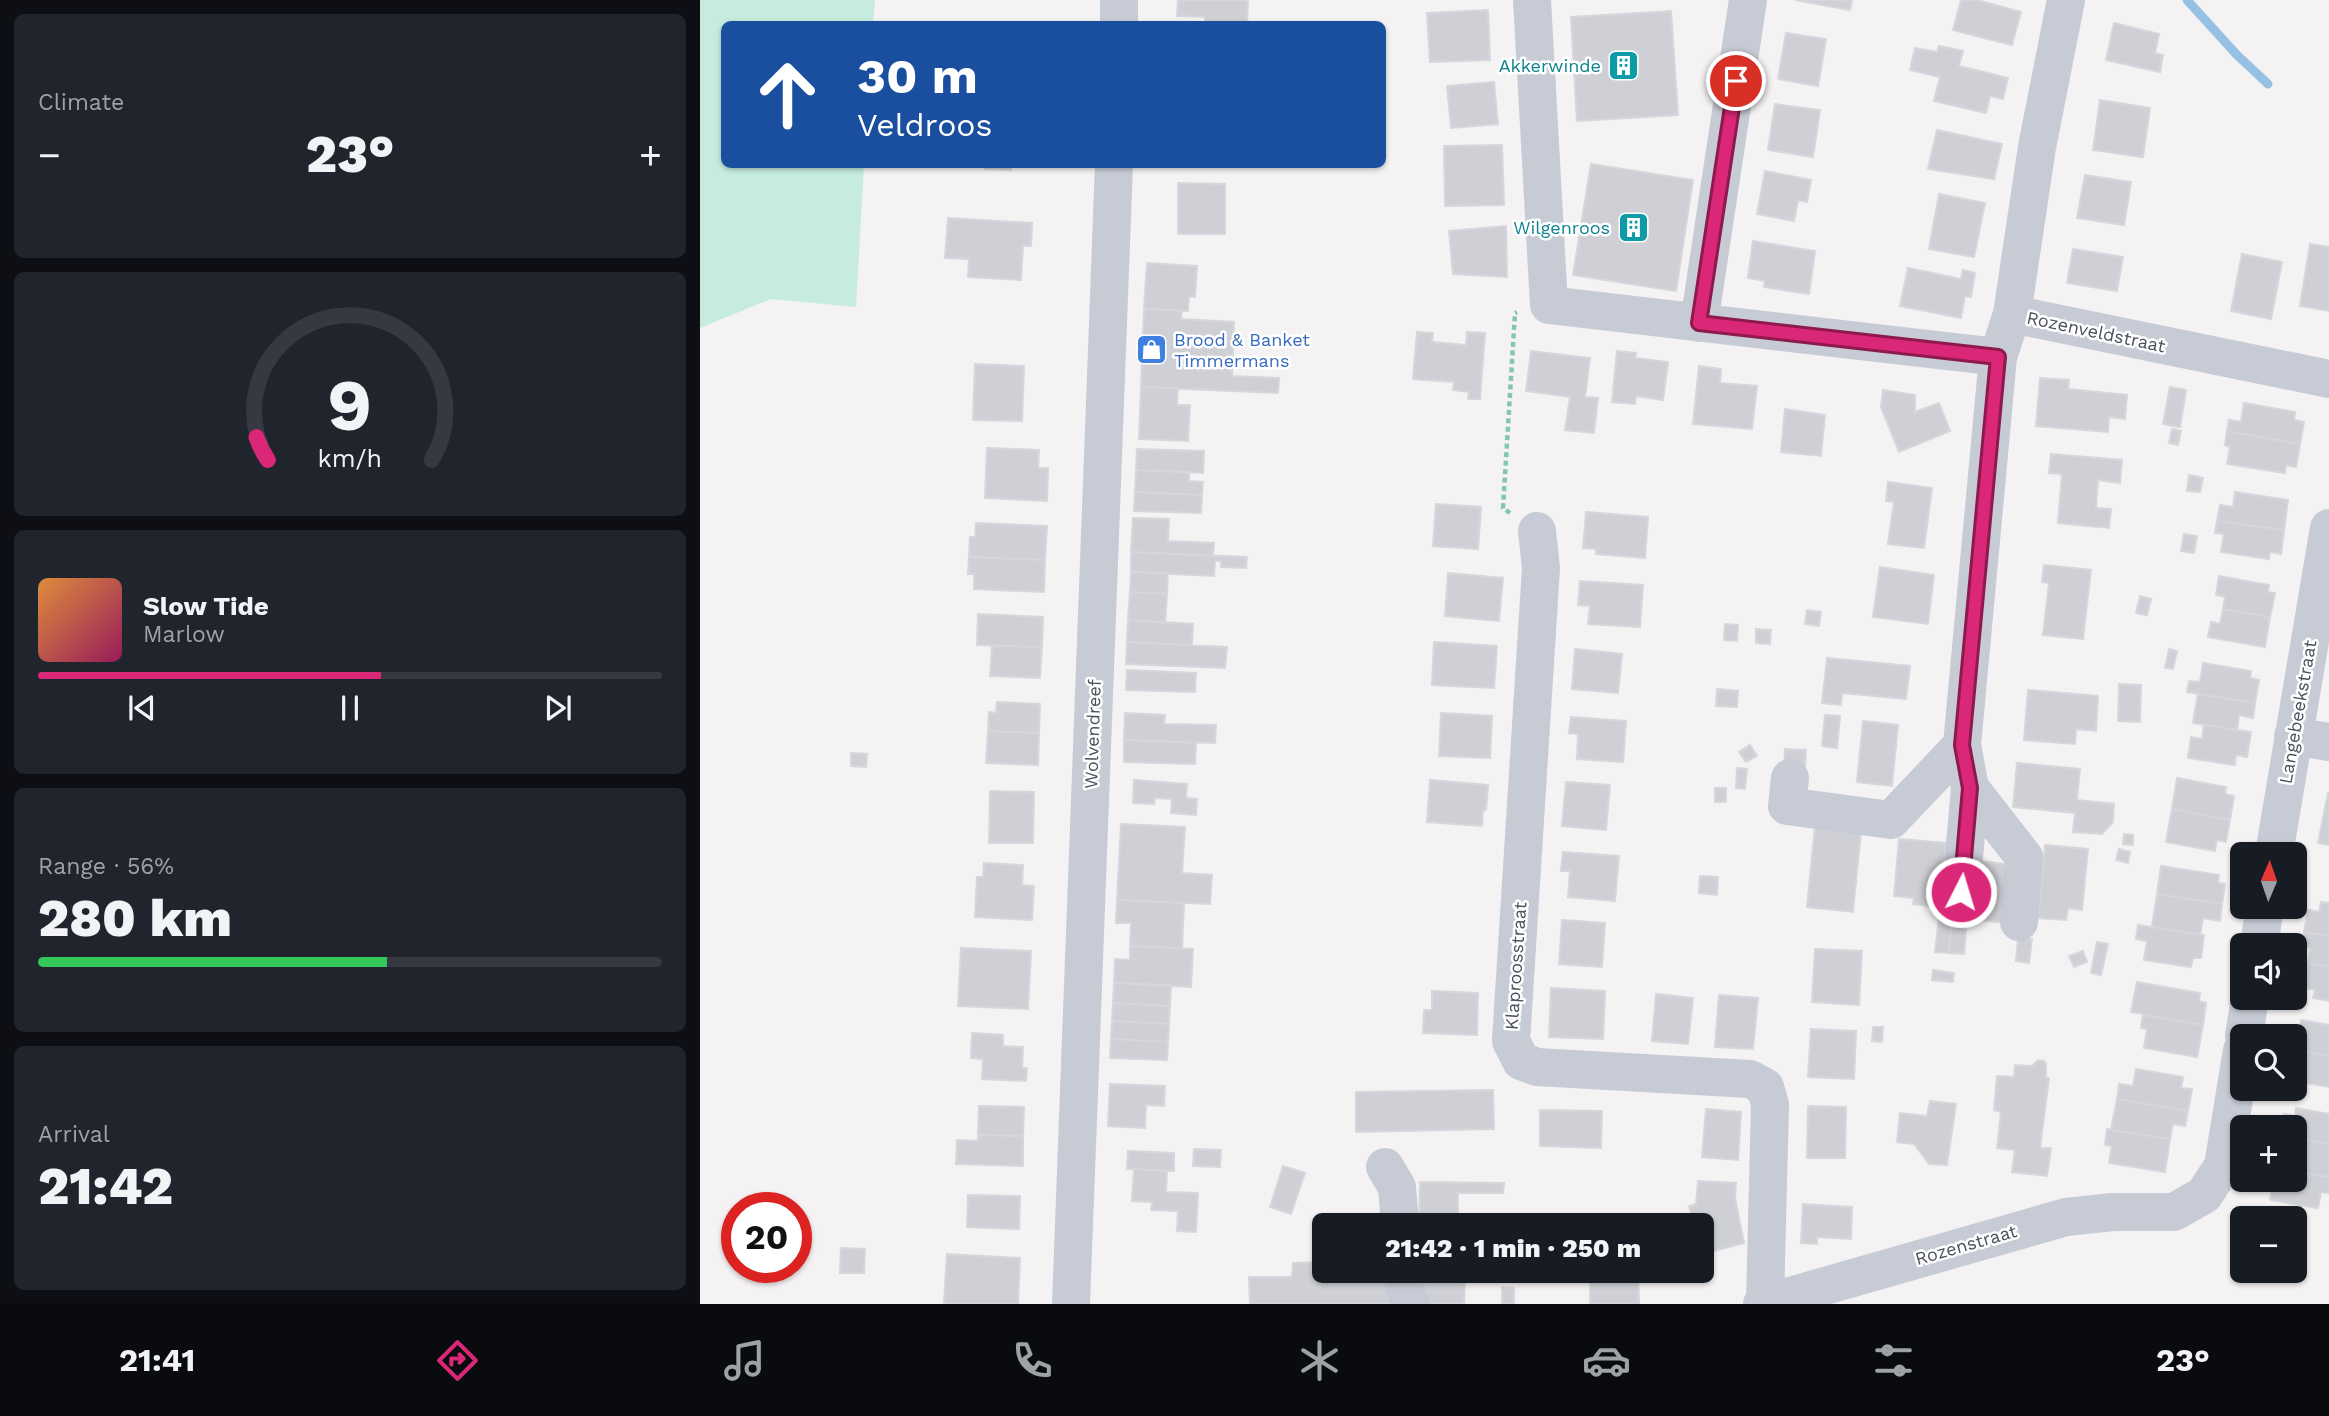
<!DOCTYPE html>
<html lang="en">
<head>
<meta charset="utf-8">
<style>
	:root { --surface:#171b24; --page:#20242c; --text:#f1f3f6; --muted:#9ea1a6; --line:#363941; --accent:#db2777 }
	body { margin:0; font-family:"Work Sans",sans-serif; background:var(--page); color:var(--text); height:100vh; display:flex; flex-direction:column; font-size:26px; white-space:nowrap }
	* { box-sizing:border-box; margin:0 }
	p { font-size:23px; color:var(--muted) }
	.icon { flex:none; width:38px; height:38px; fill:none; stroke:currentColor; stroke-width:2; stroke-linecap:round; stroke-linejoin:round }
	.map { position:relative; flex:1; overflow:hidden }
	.side { display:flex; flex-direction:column; gap:14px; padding:14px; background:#0d0f14; width:700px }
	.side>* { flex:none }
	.banner { position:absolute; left:21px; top:21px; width:665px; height:147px; border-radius:10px; box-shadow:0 2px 5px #0004; background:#1a4fa0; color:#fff; overflow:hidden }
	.needle { width:46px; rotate:2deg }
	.tools { position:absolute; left:1530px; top:842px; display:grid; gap:14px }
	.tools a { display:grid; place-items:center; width:77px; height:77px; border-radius:10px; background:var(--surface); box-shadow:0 2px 5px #0004; font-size:35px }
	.speed { position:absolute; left:21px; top:1192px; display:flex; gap:14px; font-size:35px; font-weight:700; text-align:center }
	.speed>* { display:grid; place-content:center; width:91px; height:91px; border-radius:50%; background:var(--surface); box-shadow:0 2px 5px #0004; line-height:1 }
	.speed .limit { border:10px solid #d22; background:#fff; color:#111 }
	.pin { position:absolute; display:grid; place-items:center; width:60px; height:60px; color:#fff; margin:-30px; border:4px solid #fff; border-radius:50%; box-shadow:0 2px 7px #0007 }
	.me { position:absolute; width:77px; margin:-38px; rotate:5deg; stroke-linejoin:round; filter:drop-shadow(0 0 5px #0008) }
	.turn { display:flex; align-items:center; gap:24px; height:147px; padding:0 21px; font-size:32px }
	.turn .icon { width:91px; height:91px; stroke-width:2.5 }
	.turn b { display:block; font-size:49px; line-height:60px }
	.big { font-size:52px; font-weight:800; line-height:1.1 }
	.side .card { flex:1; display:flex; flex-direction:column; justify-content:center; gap:10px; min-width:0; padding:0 24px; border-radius:10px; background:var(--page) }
	.side .dial { align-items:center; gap:0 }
	.dial svg { height:182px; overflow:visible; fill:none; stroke:var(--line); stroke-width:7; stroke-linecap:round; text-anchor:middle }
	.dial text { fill:var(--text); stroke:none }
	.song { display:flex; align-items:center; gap:21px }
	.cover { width:84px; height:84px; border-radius:10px; background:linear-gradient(135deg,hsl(30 70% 55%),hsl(330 70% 35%)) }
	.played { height:7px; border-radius:4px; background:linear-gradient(90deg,var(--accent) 55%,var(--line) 55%) }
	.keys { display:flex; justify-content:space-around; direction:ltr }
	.heat { display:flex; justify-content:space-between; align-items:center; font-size:38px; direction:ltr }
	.charge { height:10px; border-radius:5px; background:linear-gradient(90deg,#34c759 56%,var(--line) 0) }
	.trip { position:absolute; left:612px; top:1213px; width:402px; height:70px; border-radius:10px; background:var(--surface); box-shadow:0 2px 5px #0004; font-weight:800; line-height:70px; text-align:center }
	.tab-bar { display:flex; height:112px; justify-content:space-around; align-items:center; background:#090b0e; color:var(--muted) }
	.tab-bar .icon { width:49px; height:49px }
	.tab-bar .active { color:var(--accent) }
	.tab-bar b { font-size:32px; color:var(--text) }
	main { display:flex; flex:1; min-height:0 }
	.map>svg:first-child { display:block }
	.green { fill:#c6ecde }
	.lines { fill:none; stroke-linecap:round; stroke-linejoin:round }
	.stream { stroke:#97c1e4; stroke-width:9 }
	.building { fill:#cfd0d5; stroke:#d6d7dc; stroke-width:2 }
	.path { stroke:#81c7b6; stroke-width:4.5; stroke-dasharray:5 3.5; stroke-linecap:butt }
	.minor { stroke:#c7cbd5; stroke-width:38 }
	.route-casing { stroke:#8e194d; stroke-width:18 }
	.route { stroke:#db2777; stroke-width:12 }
	.labels { text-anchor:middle; stroke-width:5; stroke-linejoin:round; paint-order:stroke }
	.culture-label { font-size:18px; fill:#0d838f; stroke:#fff; text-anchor:end }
	.street-label { font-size:18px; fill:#4b505d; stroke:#fff }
	.shop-label { font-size:18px; fill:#366cbe; stroke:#fff; text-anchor:start }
</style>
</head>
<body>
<main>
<section class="side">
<div class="card"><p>Climate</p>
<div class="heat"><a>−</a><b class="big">23°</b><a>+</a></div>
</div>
<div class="card dial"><svg viewBox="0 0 100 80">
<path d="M14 69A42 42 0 1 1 86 69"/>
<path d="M14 69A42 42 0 0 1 9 59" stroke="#db2777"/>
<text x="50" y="56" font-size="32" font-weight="700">9</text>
<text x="50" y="72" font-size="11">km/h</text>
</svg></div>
<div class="card">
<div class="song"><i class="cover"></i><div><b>Slow Tide</b><p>Marlow</p></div></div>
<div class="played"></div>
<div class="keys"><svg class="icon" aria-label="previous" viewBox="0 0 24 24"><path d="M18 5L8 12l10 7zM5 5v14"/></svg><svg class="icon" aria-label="pause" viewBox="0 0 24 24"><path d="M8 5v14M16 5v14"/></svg><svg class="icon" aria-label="next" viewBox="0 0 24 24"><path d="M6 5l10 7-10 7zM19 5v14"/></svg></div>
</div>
<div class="card"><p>Range · 56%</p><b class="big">280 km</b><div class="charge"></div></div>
<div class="card"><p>Arrival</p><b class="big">21:42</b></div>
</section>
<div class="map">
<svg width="1629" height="1304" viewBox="0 0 1629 1304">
	<rect width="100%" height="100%" fill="#f4f2f2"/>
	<!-- green -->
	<path class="green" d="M0,0H175L173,24H24V164L164,165L156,307L71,299L0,328Z"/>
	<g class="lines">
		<!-- stream -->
		<path class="stream" d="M1487,0L1537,55L1568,84"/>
	</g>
	<!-- building -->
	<path class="building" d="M478,0H548L547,24H505V17L477,16Z
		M1095,0H1152L1150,10Z
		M1261,0H1277L1321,12L1312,45L1253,30Z
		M788,10L790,60L730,62L727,13Z
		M971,11L978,115L877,121L871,17Z
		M1414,23L1459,34L1455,53L1463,55L1460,72L1406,60Z
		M1086,33L1126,39L1118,86L1078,79Z
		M1239,46L1263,51L1259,66L1308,78L1303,99L1290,96L1286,113L1234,101L1240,77L1210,70L1215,48L1237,52Z
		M794,82L798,124L751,128L747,86Z
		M1400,100L1450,108L1443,157L1393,150Z
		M1075,104L1120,110L1113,157L1068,150Z
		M1237,130L1302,144L1294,179L1228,169Z
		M802,145L804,205L745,206L744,146Z
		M285,164H311V170L285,169Z
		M891,164L993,180L976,291L873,275Z
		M1065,171L1111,180L1107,202L1098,200L1094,221L1057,214Z
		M1385,175L1431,182L1424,225L1377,218Z
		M478,183L525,184V234H478Z
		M1239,194L1285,203L1274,257L1229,249Z
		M248,218L332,223L331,246H323L321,280L268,277L269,259L245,258Z
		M806,226L807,277L753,274L749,231Z
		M1053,241L1115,251L1109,294L1064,287L1065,281L1048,278Z
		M1610,244L1629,247V311L1600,306Z
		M1373,249L1423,257L1417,291L1367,283Z
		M1542,254L1582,262L1571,319L1531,311Z
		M447,263L497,266L495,297L489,296L488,311L444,309Z
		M1208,268L1261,279L1263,270L1275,273L1271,297L1265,296L1261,318L1200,306Z
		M444,309L482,310L481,319L534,322L532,376L579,378L578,393L441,387Z
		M717,332L733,333L732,342L766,345L767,332L785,333L780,399H768L769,392L753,390L754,382L713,379Z
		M831,351L890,358L885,397L898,398L894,433L865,430L870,397L826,391Z
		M917,351L936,353L935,358L968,362L963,400L936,396L935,404L912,402Z
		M275,364L324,366L322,421L273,420Z
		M999,366L1021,369L1020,383L1057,386L1052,429L993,424Z
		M1340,378L1369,380L1368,389L1427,395L1425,419L1409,417L1408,432L1336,426Z
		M441,387L478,388L477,405H490L488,441L439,439Z
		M1470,387L1486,390L1480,427L1463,424Z
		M1183,390L1215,395V412L1239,403L1250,431L1199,452L1181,407Z
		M1544,403L1595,412L1594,420L1604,422L1600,444L1527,431L1529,420L1541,422Z
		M1085,409L1125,415L1121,456L1081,452Z
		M1472,429L1481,431L1478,445L1469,443Z
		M1527,431L1600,444L1596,467L1586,465L1585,473L1527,464L1530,447L1525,445Z
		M287,448L339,450L338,468H348L347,501L285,498Z
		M437,449L504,451L503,473L436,470Z
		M1351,454L1422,460L1420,483L1398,480L1396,508L1411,509L1409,528L1358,523L1362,474L1349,473Z
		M436,470L489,472V481L503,482L502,495L435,492Z
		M1489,475L1503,478L1500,492L1487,491Z
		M1188,482L1232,488L1224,548L1188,544L1194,502L1186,501Z
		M435,492L502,495L501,513L434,511Z
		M1535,492L1588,500L1584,530L1517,521L1520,505L1533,507Z
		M736,504L781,507L778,549L733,546Z
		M886,512L948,517L945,558L896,554V549L883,548Z
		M433,518L469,519L468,541L514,543L513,556L431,552Z
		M1517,521L1584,530L1581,554L1570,552L1569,559L1521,552L1524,534L1515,533Z
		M276,523L347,526L345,560L269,557L270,537H275Z
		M1484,534L1497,536L1494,553L1481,551Z
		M431,552L547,557L546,568L521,567V561H515L514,576L431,572Z
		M269,557L345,560L344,592L274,589V574H268Z
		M1344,565L1391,570L1383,639L1343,635L1349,583L1342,582Z
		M1180,567L1234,575L1228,624L1173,617Z
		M431,572L468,573L467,594L430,592Z
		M748,573L803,578L799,621L745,616Z
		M1519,576L1569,585L1568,592L1575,593L1570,617L1523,609L1525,597L1516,595Z
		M880,581L943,585L940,627L888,624L890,606L878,605Z
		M430,592L467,594L465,623L428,620Z
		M1440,596L1451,599L1447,615L1436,613Z
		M1523,609L1570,617L1565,647L1508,637L1511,622L1520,624Z
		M1107,610L1121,612L1119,626L1105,624Z
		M278,614L343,617L342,647L277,645Z
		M428,620L493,624L492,645L427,642Z
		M1025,624L1038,625L1037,641L1024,640Z
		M1056,629L1071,630L1070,644L1056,643Z
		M427,642L527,647L525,668L426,664Z
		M734,642L797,646L794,688L732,685Z
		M292,646L342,647L340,678L290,676Z
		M875,649L922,654L918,693L872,689Z
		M1469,649L1477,651L1473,669L1465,668Z
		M1127,658L1210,666L1206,699L1142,693L1141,705L1122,703Z
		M1503,663L1551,671L1550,678L1559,680L1555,703L1487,692L1489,681L1500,682Z
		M427,670L496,673L495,692L426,690Z
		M1419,684L1441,685L1440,722L1418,721Z
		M1017,689L1038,691L1037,707L1016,706Z
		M1328,690L1398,696L1396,731L1376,729L1375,744L1324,740Z
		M1498,694L1555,703L1553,718L1539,715L1537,730L1493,723Z
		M297,702L340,704L339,733L288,731L289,712L296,713Z
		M425,713L465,715L464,724L516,725L515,743L424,740Z
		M741,713L792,716L790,758L739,756Z
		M1125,715L1140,716L1137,748L1122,746Z
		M871,717L926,721L923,762L877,759L878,734L869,733Z
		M1163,721L1198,725L1192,786L1157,782Z
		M1504,725L1551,732L1547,757L1536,755L1535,765L1488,758L1491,737L1502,739Z
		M288,731L339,733L338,765L286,763Z
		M424,740L496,743L495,764L424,762Z
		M1050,745L1057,756L1046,762L1039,752Z
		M1085,749L1106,750L1105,771L1084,770Z
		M151,753L167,754L166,767L151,766Z
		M1317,763L1380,769L1377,800L1414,804L1413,822L1402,834L1373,832L1375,813L1313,807Z
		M1037,768L1047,769L1045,789L1036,788Z
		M1477,778L1526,787L1525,794L1534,796L1530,820L1472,809Z
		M434,780L487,784L486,798L497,799L496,815L471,813L472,799L455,798L454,804L433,803Z
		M730,780L788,785L786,810H783L782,826L727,822Z
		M866,782L910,785L906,830L862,826Z
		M1015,788H1026V802H1015Z
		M290,791L334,792L333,843H289Z
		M1628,793H1629V845L1618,843Z
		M1472,809L1530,820L1526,842L1517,840L1515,851L1466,842Z
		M421,824L485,827L482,873L512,875L510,904L417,900Z
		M1115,826L1161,831L1153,912L1107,907Z
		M1424,834L1433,835V845L1423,844Z
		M1199,839L1246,843L1241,895L1254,896L1249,953L1235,952L1240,907L1213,904L1214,898L1194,896Z
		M1345,845L1388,849L1382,910L1368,908L1366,920L1338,918Z
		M1419,849L1430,852L1428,863L1416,860Z
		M863,852L919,856L915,901L868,897L870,871H861Z
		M1272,860L1313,865L1307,923L1267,919L1264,954L1249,953L1254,896Z
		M284,863L323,865L322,885L334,886L332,920L275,917L277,877H283Z
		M1461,866L1519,875L1518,883L1525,884L1522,904L1457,894Z
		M1000,876L1018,877L1017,895L999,893Z
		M1457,894L1522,904L1520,921L1503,918L1500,935L1452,927Z
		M417,900L484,903L482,948L430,946L431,923H416Z
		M1621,902L1629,903V936L1604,932L1608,910L1619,912Z
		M862,920L905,923L902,967L859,964Z
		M1438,925L1504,935L1501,958H1493L1491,967L1444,960L1447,941L1436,939Z
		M1604,932L1629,936V967L1608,963L1611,948L1602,946Z
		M1318,938L1332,939L1329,963L1316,961Z
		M1397,942L1408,944L1401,975L1391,973Z
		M430,946L493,949L491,987L414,983L415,959L430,960Z
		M261,948L331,951L328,1009L258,1006Z
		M1115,949L1162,951L1159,1005L1112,1002Z
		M1383,951L1387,962L1374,967L1369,956Z
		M1608,963L1629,967V1001L1613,998L1615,990L1604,988Z
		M1233,970L1254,973L1253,982L1232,980Z
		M1437,982L1500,993L1499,1001L1506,1003L1503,1025L1431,1012Z
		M414,983L471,985L470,1006L413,1003Z
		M851,988L905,991L903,1039L849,1037Z
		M732,991L778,993L777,1035L723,1033L724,1010H732Z
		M956,994L993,998L988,1044L952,1041Z
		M1019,995L1058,998L1053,1049L1015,1047Z
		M413,1003L470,1006L469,1024L412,1021Z
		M1443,1015L1503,1025L1497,1057L1444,1048L1447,1029L1441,1028Z
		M1601,1020L1629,1025V1056L1594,1050V1036H1588L1589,1026L1600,1028Z
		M412,1021L469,1024L468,1042L411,1039Z
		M1173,1027H1183L1182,1042L1172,1041Z
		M1111,1029L1156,1031L1154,1079L1108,1077Z
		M272,1033L303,1035V1046L323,1047L322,1068H327L326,1081L282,1079L283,1059L271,1058Z
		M411,1039L468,1042L467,1060L410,1058Z
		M1594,1050L1629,1056V1087L1594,1081Z
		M1338,1060L1344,1061L1346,1064V1078H1349L1340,1148H1351L1347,1176L1312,1172L1315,1150L1297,1148L1301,1112L1294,1110L1297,1076L1314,1077L1315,1065L1332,1066Z
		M1436,1069L1483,1077L1481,1088L1492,1089L1488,1111L1417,1099L1419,1084L1433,1086Z
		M410,1084L465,1086L464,1106L446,1105L445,1128L408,1126Z
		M793,1090L794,1129L656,1132V1092Z
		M1417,1099L1488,1111L1485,1126L1473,1124L1470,1139L1411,1130Z
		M1230,1101L1256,1104L1247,1165L1229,1164L1214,1144L1197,1142L1200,1113L1227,1116Z
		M279,1106L324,1107L323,1136L278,1135Z
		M1108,1106L1146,1107L1145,1158H1107Z
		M1596,1108L1629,1114V1144L1594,1138V1127H1581L1584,1114L1595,1116Z
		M1006,1109L1041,1112L1038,1160L1002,1157Z
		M840,1110L902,1111L901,1148L840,1146Z
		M1407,1129L1470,1139L1465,1172L1409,1163L1412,1146L1405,1145Z
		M278,1135L323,1136V1166L256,1164L257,1140L278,1141Z
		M1594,1138L1629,1144V1177L1594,1171Z
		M494,1149L521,1150L520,1167L493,1166Z
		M428,1151L474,1153V1171L427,1169Z
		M583,1166L605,1173L591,1214L570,1207Z
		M434,1169L467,1171L466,1192L498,1193L496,1232L477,1231L478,1211L451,1210L452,1202L432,1201Z
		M1594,1171L1629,1177V1193L1621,1192L1618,1208L1570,1200L1572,1190L1562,1189L1564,1180H1594Z
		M998,1181L1036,1183L1035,1198L1044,1243L1003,1254V1225H982L981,1222L993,1219L989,1206L996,1204Z
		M720,1182L804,1183L803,1193H758V1225H719Z
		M268,1195L320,1196L319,1229L267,1227Z
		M1103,1204L1152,1207L1151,1239L1117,1237V1244L1101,1243Z
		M141,1248L165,1249L164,1273H140Z
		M247,1254L320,1258L318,1304H244Z
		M624,1262L623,1276L666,1277V1270H685L698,1304H550L549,1277H592L593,1263Z
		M719,1270H759V1279L765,1280L764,1304H723L724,1279L719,1278Z
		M890,1270H938L939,1304H890Z
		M802,1287L814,1288V1304H802Z"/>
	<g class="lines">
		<!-- path -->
		<path class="path" d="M810,513L803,508L815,313L817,312"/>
		<!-- minor -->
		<path class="minor" d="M832,0L849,305L1298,357
			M419,24V0
			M1312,314L1629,379
			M999,323L1048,0
			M837,531L841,568L811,1041L821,1061L837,1067L1050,1079L1065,1087L1070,1104L1065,1303
			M1593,736L1629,742
			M1090,778L1087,806L1191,820L1262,745
			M1270,788L1324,857L1319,922
			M1574,854L1629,528
			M1261,892L1270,788L1262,745L1298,357L1312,314L1337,147L1366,0
			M1559,945L1565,906
			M1544,1036L1550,998
			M685,1167L697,1187L700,1225
			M703,1270L705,1289L711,1304
			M371,1304L414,164
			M1062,1304L1366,1217L1413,1212H1474L1504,1195L1523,1166L1542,1050"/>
	</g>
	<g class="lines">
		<defs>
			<path id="route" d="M1036,81L999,323L1298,357L1262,745L1270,788L1261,892"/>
		</defs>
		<!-- route casing -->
		<use href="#route" class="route-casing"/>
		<!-- route -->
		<use href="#route" class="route"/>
	</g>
	<!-- icons -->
	<defs>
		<symbol id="building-square" viewBox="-11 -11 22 22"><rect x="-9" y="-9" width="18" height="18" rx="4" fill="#0f9aa8" stroke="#fff"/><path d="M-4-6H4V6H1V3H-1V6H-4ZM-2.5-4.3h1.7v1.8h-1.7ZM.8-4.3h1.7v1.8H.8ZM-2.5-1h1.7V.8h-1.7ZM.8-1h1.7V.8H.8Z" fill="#fff"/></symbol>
		<symbol id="shop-square" viewBox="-11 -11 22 22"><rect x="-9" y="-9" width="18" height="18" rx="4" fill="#3f7fe0" stroke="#fff"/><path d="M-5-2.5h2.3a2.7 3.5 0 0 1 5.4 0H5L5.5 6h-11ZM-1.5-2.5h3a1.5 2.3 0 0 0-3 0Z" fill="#fff"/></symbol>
	</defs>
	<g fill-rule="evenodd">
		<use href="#building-square" x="906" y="48" width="35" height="35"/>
		<use href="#building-square" x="916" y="210" width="35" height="35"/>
		<use href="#shop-square" x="434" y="332" width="35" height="35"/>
	</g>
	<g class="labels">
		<!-- culture labels -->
		<g class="culture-label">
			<text x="901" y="72">Akkerwinde</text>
			<text x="910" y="234">Wilgenroos</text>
		</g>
		<!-- street labels -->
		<g class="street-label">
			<text transform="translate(1396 332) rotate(12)" y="6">Rozenveldstraat</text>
			<text transform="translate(1598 712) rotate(-80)" y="6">Langebeekstraat</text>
			<text transform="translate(393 734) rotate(-88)" y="6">Wolvendreef</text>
			<text transform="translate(816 966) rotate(-86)" y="6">Klaproosstraat</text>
			<text transform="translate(1266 1245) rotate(-16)" y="6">Rozenstraat</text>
		</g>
		<!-- shop labels -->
		<g class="shop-label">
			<text x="474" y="346">Brood &amp; Banket<tspan x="474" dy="21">Timmermans</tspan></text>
		</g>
	</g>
</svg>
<div class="tools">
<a><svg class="needle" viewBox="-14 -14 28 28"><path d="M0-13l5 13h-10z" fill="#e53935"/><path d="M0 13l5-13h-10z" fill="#9ea1a6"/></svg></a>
<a><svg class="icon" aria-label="sound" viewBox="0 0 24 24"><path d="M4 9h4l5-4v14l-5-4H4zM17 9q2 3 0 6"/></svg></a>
<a><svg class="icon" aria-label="search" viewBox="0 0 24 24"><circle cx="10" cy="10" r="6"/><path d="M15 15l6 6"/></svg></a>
<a>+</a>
<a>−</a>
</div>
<div class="speed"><div class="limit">20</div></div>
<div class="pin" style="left:1036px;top:81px;background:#d93025"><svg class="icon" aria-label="arrive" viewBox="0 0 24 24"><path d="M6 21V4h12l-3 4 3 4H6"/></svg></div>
<svg class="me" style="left:1261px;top:892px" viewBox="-20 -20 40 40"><circle r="17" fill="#db2777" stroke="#fff" stroke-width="3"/><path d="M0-11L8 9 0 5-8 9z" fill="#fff"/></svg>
<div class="trip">21:42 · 1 min · 250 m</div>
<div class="banner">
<div class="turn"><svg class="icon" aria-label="ahead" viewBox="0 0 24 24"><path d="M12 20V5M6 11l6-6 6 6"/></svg><div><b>30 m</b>Veldroos</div></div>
</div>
</div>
</main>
<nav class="tab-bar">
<b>21:41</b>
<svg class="icon active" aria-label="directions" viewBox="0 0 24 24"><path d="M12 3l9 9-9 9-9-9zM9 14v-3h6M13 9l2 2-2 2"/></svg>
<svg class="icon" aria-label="music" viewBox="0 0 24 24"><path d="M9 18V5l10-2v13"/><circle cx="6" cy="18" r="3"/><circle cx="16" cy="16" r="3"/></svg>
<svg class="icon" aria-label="phone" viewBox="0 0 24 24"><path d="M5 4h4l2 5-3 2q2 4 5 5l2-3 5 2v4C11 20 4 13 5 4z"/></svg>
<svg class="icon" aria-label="climate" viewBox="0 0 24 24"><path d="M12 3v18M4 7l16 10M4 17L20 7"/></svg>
<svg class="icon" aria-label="car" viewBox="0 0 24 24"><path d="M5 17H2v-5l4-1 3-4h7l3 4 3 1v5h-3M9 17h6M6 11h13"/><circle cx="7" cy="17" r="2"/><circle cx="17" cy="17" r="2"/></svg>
<svg class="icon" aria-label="filters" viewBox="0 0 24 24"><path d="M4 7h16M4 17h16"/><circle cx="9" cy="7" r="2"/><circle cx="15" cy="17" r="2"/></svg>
<b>23°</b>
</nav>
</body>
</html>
